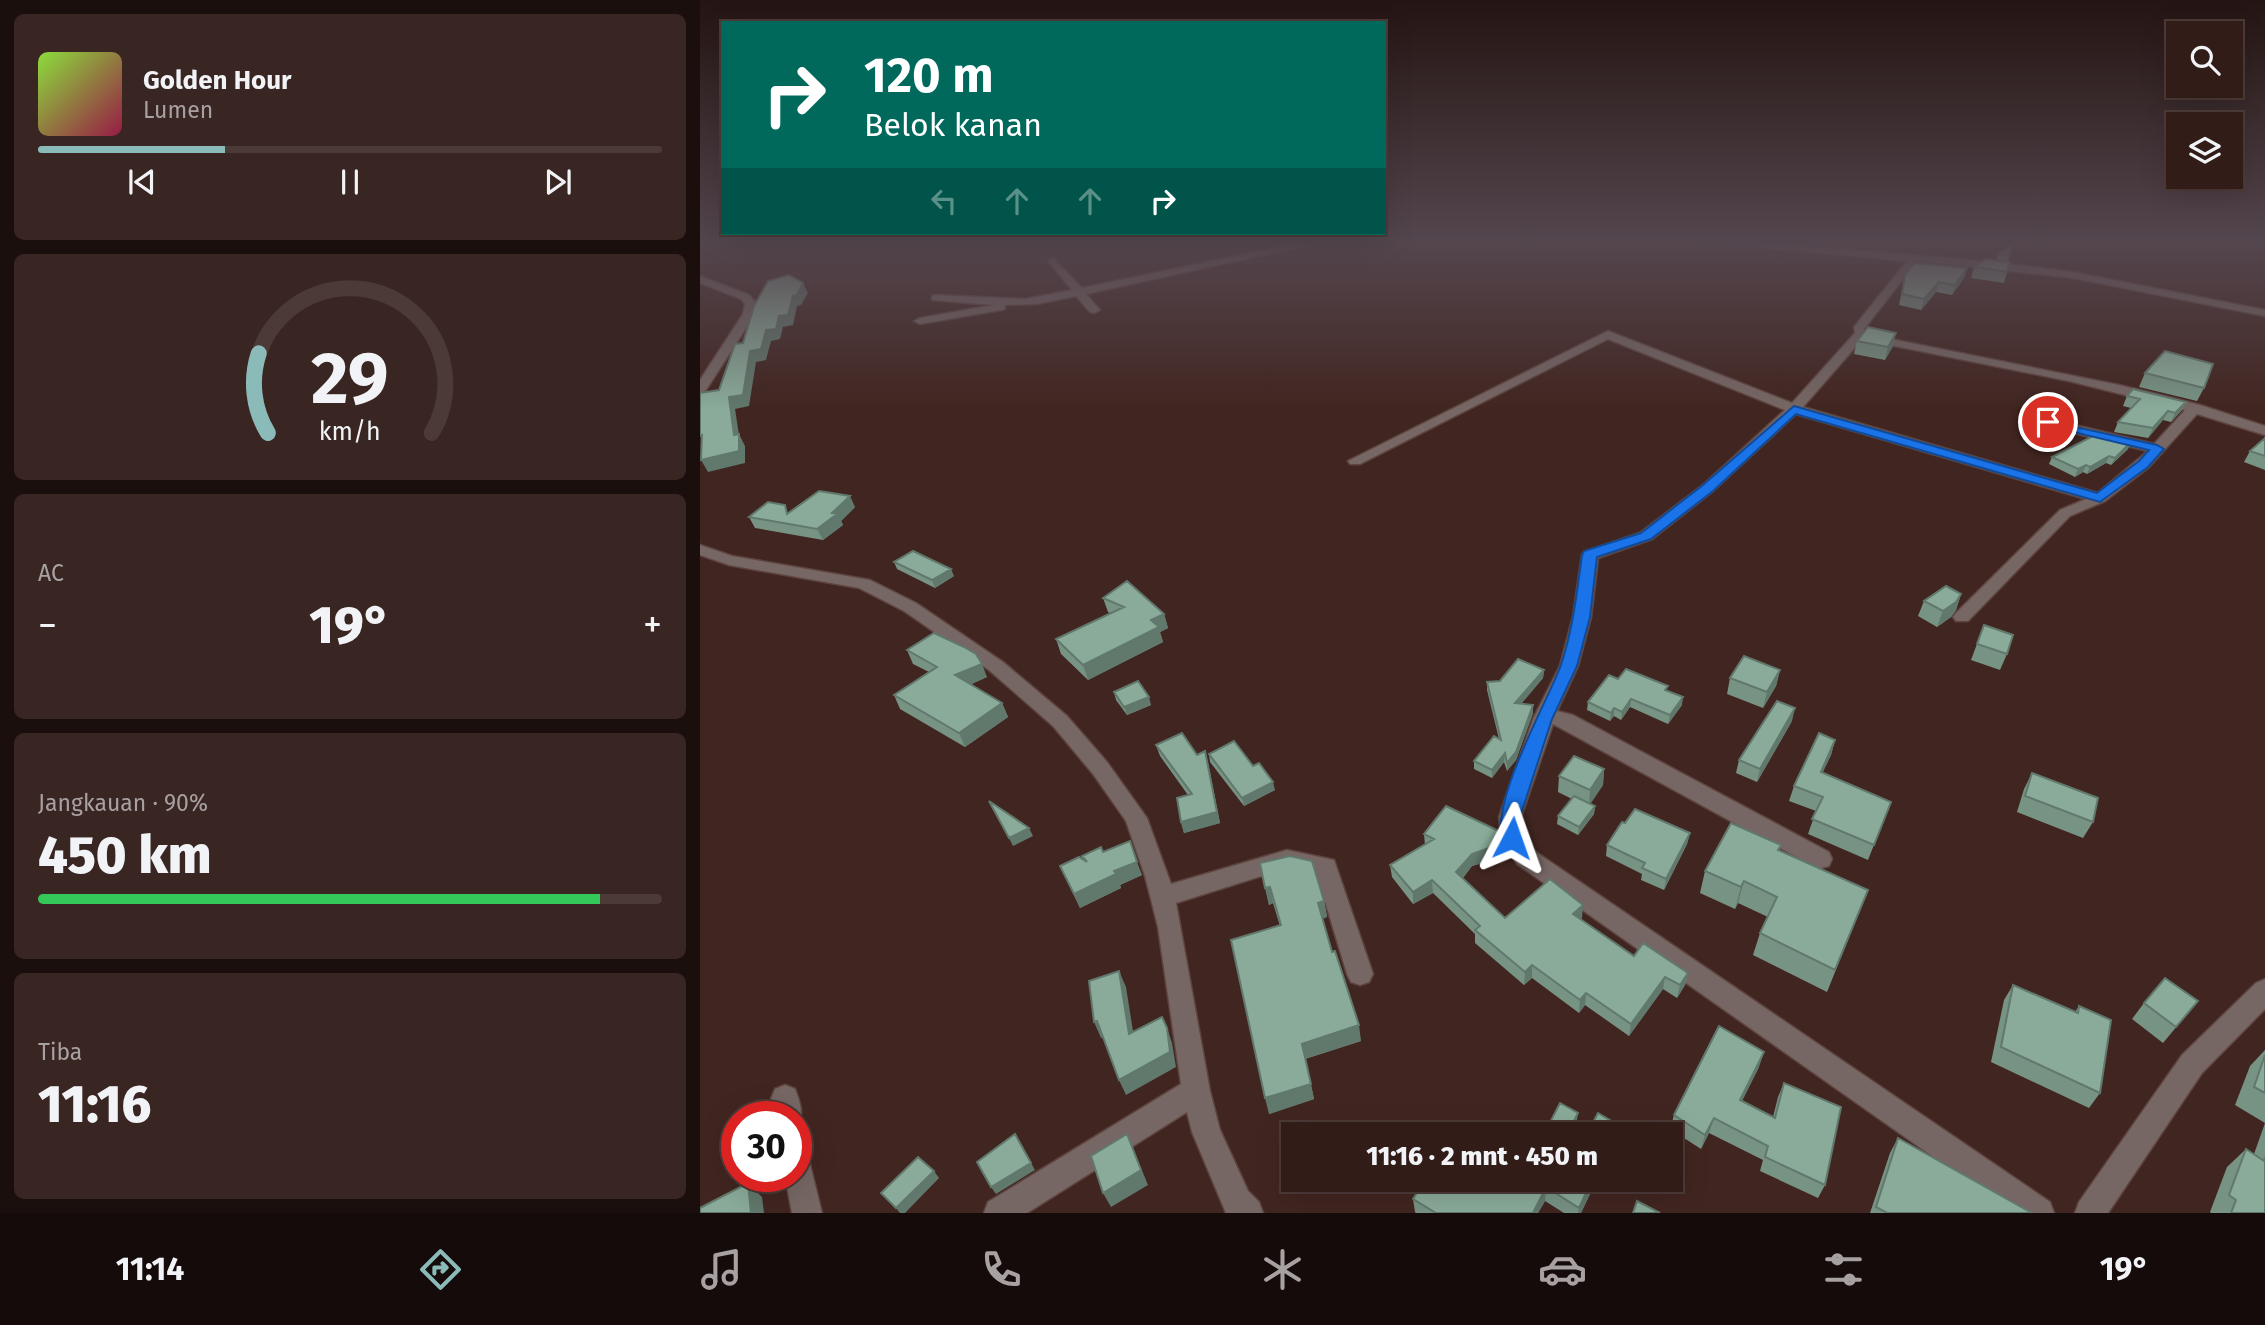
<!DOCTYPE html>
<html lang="id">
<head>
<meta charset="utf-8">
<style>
	:root { --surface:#311c18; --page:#392521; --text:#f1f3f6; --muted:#a8a1a2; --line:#4c3a37; --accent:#8bbbb9 }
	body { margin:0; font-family:"Fira Sans",sans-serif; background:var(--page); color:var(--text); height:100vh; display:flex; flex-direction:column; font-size:26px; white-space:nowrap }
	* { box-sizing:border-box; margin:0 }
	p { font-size:23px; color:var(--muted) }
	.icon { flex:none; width:38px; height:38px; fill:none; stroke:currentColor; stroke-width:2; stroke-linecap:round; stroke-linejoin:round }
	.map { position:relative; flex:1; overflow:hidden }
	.details { display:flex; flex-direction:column; gap:14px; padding:14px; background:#1b0f0d; width:700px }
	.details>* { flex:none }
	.banner { position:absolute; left:21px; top:21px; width:665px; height:214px; border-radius:0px; box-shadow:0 7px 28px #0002,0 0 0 2px var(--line); background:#00695c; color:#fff; overflow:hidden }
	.controls { position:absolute; left:1466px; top:21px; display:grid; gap:14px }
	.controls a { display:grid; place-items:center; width:77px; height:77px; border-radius:0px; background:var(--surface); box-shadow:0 7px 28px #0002,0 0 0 2px var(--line); font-size:35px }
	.speed { position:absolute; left:21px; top:1101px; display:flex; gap:14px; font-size:35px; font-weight:700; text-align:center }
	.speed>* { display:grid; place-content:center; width:91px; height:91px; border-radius:50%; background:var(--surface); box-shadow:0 7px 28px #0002,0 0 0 2px var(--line); line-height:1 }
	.speed .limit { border:10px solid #d22; background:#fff; color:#111 }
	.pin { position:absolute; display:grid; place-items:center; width:60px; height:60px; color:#fff; margin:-30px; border:4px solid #fff; border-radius:50%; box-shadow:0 2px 7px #0007 }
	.me { position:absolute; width:77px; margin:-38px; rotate:4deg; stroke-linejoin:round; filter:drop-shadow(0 0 5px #0008) }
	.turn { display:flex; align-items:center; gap:24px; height:147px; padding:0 28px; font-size:32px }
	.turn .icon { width:91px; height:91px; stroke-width:2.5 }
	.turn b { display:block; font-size:49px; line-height:60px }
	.lanes { display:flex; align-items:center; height:66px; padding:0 28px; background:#0003; justify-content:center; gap:35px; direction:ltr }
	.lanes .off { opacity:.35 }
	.big { font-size:52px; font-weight:800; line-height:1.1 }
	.details .card { flex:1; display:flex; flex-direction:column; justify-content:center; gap:10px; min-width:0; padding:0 24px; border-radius:10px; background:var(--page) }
	.details .dial { align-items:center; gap:0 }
	.dial svg { height:182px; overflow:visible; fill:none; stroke:var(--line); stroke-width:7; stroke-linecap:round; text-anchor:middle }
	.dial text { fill:var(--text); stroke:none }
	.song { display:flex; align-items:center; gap:21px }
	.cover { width:84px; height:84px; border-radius:10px; background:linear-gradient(135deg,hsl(90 70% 55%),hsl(340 70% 35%)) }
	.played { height:7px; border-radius:4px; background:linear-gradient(90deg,var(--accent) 30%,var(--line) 30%) }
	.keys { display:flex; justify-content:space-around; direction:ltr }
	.heat { display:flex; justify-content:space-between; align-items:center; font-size:38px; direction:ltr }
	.charge { height:10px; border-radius:5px; background:linear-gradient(90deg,#34c759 90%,var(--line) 0) }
	.trip { position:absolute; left:581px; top:1122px; width:402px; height:70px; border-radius:0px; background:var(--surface); box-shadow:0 7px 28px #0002,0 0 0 2px var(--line); font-weight:800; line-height:70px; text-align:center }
	.tabs { display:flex; height:112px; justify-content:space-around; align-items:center; background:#140b0a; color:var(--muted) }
	.tabs .icon { width:49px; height:49px }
	.tabs .active { color:var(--accent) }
	.tabs b { font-size:32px; color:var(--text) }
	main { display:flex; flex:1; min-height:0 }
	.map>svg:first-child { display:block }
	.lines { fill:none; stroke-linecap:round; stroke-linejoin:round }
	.minor-casing { stroke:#5e443f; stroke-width:3 }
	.minor { fill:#766764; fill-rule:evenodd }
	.wall { fill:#779384 }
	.shaded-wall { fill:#61786c }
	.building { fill:#8aab9a; stroke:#61786c; stroke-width:2 }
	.route { fill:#1a73e8; stroke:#114b97; stroke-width:2 }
</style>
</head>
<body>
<main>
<section class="details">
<div class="card">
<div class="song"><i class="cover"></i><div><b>Golden Hour</b><p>Lumen</p></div></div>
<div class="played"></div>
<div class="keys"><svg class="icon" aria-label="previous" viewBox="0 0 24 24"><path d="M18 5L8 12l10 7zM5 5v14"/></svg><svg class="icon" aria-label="pause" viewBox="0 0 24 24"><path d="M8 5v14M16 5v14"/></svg><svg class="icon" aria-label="next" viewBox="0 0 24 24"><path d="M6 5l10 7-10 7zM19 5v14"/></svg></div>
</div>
<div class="card dial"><svg viewBox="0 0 100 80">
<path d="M14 69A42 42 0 1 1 86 69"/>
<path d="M14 69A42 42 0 0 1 10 34" stroke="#8bbbb9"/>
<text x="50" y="56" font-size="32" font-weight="700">29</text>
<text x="50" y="72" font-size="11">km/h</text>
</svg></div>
<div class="card"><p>AC</p>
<div class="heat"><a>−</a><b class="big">19°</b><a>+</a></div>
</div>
<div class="card"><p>Jangkauan · 90%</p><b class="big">450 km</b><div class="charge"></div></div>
<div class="card"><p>Tiba</p><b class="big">11:16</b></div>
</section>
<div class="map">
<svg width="1565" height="1213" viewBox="0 0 1565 1213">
	<rect width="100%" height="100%" fill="#412520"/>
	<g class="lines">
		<defs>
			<path id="minor" d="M613,240H633L386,294L400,310L394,313L390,312L376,296L337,304L305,305V309L301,310L220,324L214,321L220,318L294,305L232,300V296L236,295L325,299L372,290L348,261L353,258L382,288Z
				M1004,240H1045L1303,263L1373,272L1565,310V316L1373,278L1217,261L1164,329L1166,334L1419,385L1500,405L1565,426V435L1497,414L1449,467L1405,501L1370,516L1268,621H1256L1253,617L1256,613L1360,510L1386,499L1096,414L1013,491L952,539L898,558L891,617L878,666L857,711L873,715L1129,852L1132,859L1129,866L1121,868L1113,866L853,724L821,817L823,836L833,850L1350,1202L1354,1213H1313L817,864L801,838L799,817L833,719L860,666L873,617L882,555L884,552L940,533L1003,485L1085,410L908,339L660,464H650L648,461L908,331L1092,403L1155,333L1154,327L1207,261L1009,243ZM1165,336L1166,340L1170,341L1369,381L1485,410L1454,444L1329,414L1324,415V421L1448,451L1398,493L1103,407Z
				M0,276L49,295L57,304L55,314L6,390L0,394V380L43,314L45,304L41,299L0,283Z
				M0,545L32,556L170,580L216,603L303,662L367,716L407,762L447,818L471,884L587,850L634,860L673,974L669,982L660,985L651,982L647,974L617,875L587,868L476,903L510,1091L520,1130L548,1191L559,1202L563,1213H526L492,1132L487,1112L327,1213H284L288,1202L481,1084L458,927L445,876L426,821L393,774L353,726L289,670L204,611L159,588L29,565L0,555Z
				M1565,979V1009L1502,1073L1408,1213H1375L1379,1202L1482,1055L1556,983Z
				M85,1085L95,1089C100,1102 105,1115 96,1127V1116H74L71,1099L75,1089Z
				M96,1144L106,1148L122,1213H92L85,1176H96Z"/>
		</defs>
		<!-- minor casing -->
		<use href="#minor" class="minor-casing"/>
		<!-- minor -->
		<use href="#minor" class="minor"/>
	</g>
	<!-- wall -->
	<path class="wall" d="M1298,254L1310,255L1308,261L1296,260Z
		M1274,267L1307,272L1304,283L1271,278Z
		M1267,268L1264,278L1252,295L1236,292L1221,310L1199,305L1205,275Z
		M1157,341L1193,346L1185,360L1154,354Z
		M1445,373L1504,388L1497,401L1439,387Z
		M1427,396L1486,402L1481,411L1471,422L1463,420L1448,438L1414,432L1418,422L1431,408L1423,406Z
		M1565,438V470L1544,462L1550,451Z
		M1428,449L1411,465L1406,463L1387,474L1383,472L1375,477L1349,464L1352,457Z
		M155,507L141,521L143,525L123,540L55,528L49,517Z
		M194,562L254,576L235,588L197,569Z
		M1261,594L1256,610L1251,617L1237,627L1218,616L1224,601Z
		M403,598L464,614L468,628L460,632L463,642L388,680L361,654L356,639L410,613L408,612Z
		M1284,625L1307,654L1300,670L1271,660Z
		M207,650L287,677L271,684L302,703L308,717L265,747L200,709L194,695L229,672L213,664Z
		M844,670L843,678L821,704L833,705V713L816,760L807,771L804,762L792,778L774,769V761L799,739L787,690V682L800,681Z
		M1080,670L1076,686L1063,708L1027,694L1030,678Z
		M918,679L967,691L982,705L968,724L930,707L921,720L914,716L910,721L887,710L888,702Z
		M414,692L451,705L427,715L416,700Z
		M1092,721L1057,782L1036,773L1039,760Z
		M1135,740L1131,755L1122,773L1191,802L1168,860L1108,834L1116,811L1089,801L1094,786Z
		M456,745L497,755L508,763L520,823L484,833L481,822L488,795L460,756Z
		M509,754L553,766L575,790L544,806L510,762Z
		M904,769L903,785L890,804L895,806L894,814L878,835L857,824L858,816L872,799L858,792L859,776Z
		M1332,773L1393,822L1383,838L1317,812L1324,789Z
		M925,823L990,833L987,844L964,890L941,880L942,874L906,856L907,845Z
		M801,832L800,845L789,861L772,866L763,878L805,918H882L880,919L934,956L988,973L985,985L977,998L963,989L929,1036L885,1005L879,1013L832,978L824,985L775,943V934L733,893L713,904L692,877L690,865L725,845L724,834Z
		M1081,845L1079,850L1168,890L1127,992L1053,955L1060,933L1068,917L1038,903L1035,909L1000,893L1005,871Z
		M403,852L442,875L420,885L421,888L380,908L360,866L384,860L382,856Z
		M560,863L624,901L627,917L622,918L632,952L661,1041L605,1059L614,1099L569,1114L580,926L573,903L569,905Z
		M1313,985L1375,1012L1379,1006L1400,1093L1389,1108L1291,1062L1304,1000Z
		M1498,1001L1463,1043L1432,1019L1444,1003Z
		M1565,1050V1123L1535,1105L1550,1066Z
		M1059,1067L1042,1101L1073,1117L1078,1097L1084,1083L1125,1185L1118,1198L1060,1171L1063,1160L1009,1133L1001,1149L970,1129L974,1115Z
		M1565,1123V1213H1511L1510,1212L1527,1167L1546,1149L1554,1154Z
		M1198,1138L1332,1213H1170L1190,1153Z
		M783,1180L890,1194L881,1213H864L845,1201L838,1213H716L715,1212L713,1199L778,1189Z"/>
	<!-- shaded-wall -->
	<path class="shaded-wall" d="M1267,268L1264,278L1252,295L1255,285Z
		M1239,282L1236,292L1221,310L1224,299Z
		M103,283L108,293L101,305L97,306L93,325L83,327L80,339L71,341L66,360L56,362L49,406L35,409L39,435V434L45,446V463L8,472L1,460L34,435L29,397L50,351L79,316Z
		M1196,333L1193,346L1185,360L1188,347Z
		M1486,402L1481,411L1471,422L1475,413Z
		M1468,411L1463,420L1448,438L1453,428Z
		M1431,442L1428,449L1411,465L1415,458Z
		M1409,456L1406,463L1387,474L1390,467Z
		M1386,465L1383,472L1375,477L1378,469Z
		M150,496L155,507L141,521L143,525L123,540L117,529L132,513Z
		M251,569L254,576L235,588L232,580Z
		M1261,594L1256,610L1251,617L1237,627L1243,611Z
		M464,614L468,628L460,632L463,642L388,680L383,665L451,620Z
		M282,664L287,677L261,689L255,675Z
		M844,670L843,678L815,711V703Z
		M1080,670L1076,686L1063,708L1067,692Z
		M449,697L451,705L427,715L424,707Z
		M983,697L982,705L968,724L970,715Z
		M931,699L930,707L921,720L922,712Z
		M302,703L308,717L265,747L259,733Z
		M833,705V713L816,760L807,771V763Z
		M914,708V716L910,721L911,713Z
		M1095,708L1092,721L1057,782L1060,769Z
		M1135,740L1131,755L1116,787L1121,772Z
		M805,753L804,762L792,778V770Z
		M508,763L520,823L484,833L481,822Z
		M904,769L903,785L889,806L890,790Z
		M573,782L575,790L544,806L542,798Z
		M895,806L894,814L878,835L879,827Z
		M329,828L333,836L313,846L309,838Z
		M801,832L800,845L789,861L772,866L757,885L756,872L772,854Z
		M990,833L987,844L964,890L966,879Z
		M437,862L442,875L420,885L421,888L380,908L374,894L414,871Z
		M732,880L733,893L713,904V892Z
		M1044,881L1038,903L1035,909L1041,887Z
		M570,887L573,903L569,905L565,888Z
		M624,901L627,917L621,919L618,903Z
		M883,905L882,918L871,927L873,914Z
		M832,965V978L824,985L825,972Z
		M419,971L426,987L436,1050L429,1034Z
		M988,973L985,985L977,998L980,985Z
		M965,977L963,989L929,1036L931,1024Z
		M886,993L885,1005L879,1013L880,1000Z
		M397,1021L404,1037L401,1038L394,1022Z
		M659,1025L661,1041L605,1059L602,1044Z
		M467,1028L472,1043L476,1067L426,1095L419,1080Z
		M1064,1052L1059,1067L1035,1114L1040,1100Z
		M611,1084L614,1099L569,1114L565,1098Z
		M878,1113L876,1127L873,1134H867Z
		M1014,1118L1009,1133L1001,1149L1005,1135Z
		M315,1134L335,1170L296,1194L291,1187Z
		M427,1134L448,1185L411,1207L403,1193Z
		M234,1171L239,1178L205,1213H200L196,1208Z
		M892,1180L890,1194L881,1213H878L879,1208Z
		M48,1183L62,1197L64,1213H51Z
		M846,1187L845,1201L838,1213H833Z"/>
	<!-- building -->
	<path class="building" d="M1313,244L1310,255L1298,254Z
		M1285,259L1310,262L1307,272L1274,267Z
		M1214,263L1267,268L1255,285L1239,282L1224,299L1202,294L1205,275Z
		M89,275L103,283L97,295L93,296L88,315L79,316L76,329L66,330L61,349L50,351L43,395L29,397L34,435L39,434V451L1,460L2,435L0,436V393L19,390L35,344L43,343L54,306L68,281Z
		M1168,327L1196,333L1188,347L1157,341Z
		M1465,351L1513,364L1504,388L1445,373Z
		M1433,389L1486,402L1475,413L1468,411L1453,428L1418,422L1440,399L1427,396Z
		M1397,434L1431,442L1415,458L1409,456L1390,467L1386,465L1378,469L1352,457Z
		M1565,438V456L1550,451Z
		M119,491L150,496L132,513L137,514L117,529L49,517L68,502L85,505L87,514Z
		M213,551L251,569L232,580L194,562Z
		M427,581L464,614L451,620L459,627L383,665L356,639L424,607L403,598Z
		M1246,586L1261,594L1256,602L1243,611L1224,601Z
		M1284,625L1313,635L1307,654L1277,644Z
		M234,633L264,647L276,654L282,664L255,675L302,703L259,733L194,695L237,667L207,650Z
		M1044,656L1080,670L1067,692L1030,678Z
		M818,659L844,670L815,703L833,705L816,752L807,763L805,753L792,770L774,761L794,736L801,740L787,682L800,681Z
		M926,669L968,686L965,690L983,697L970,715L931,699L922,712L914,708L911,713L888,702L909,675L918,679Z
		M438,681L449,697L424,707L414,692Z
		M1077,701L1095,708L1060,769L1039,760Z
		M482,733L497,755L505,751L517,812L481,822L477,798L492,794L456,745Z
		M1119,733L1135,740L1121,772L1191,802L1174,845L1112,819L1123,797L1094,786Z
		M534,741L553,766L559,763L573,782L542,798L509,754Z
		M874,756L904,769L890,790L859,776Z
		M1332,773L1398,798L1393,822L1325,796Z
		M874,796L895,806L879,827L858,816Z
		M289,801L329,828L309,838Z
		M746,806L801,832L789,848L772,854L756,872L805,918L850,879L883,905L873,914L934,956L943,943L988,973L980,985L965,977L931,1024L886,993L880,1000L832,965L825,972L775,930L780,926L732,880L713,892L690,865L734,839L724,834Z
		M935,809L990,833L966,879L942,868L945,863L907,845L922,822L925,823Z
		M1031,823L1081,845L1078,850L1168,890L1135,970L1060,933L1077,897L1044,881L1041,887L1005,871Z
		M430,841L437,862L414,871L416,874L374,894L360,866L379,857L387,862L382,856L401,847L403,852Z
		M590,856L612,861L624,901L618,903L632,952L635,951L659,1025L602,1044L611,1084L565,1098L531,940L581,925L570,887L565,888L560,863Z
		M419,971L429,1034L462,1017L467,1028L470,1052L419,1080L397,1021L394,1022L389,981Z
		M1465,978L1498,1001L1476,1027L1444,1003Z
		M1313,985L1378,1013L1379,1006L1411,1020L1400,1093L1301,1047Z
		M1019,1026L1064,1052L1040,1100L1075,1118L1084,1083L1141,1107L1125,1185L1065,1157L1068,1146L1014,1118L1005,1135L974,1115Z
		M1565,1055V1093L1554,1087Z
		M860,1103L878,1113L867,1134H844Z
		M898,1113L918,1125L914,1134H887Z
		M812,1128L822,1134H809Z
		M315,1134L331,1163L291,1187L277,1162Z
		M427,1134L441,1170L403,1193L391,1156Z
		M1198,1138L1332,1213H1187L1176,1207Z
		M1546,1149L1564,1161L1565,1157V1213H1531L1536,1200L1529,1195Z
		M218,1157L234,1171L196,1208L181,1193Z
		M725,1180H763L778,1189L783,1180H892L879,1208L846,1187L833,1213H736L713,1199Z
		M48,1183L51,1213H0V1208Z
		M937,1201L960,1213H933Z"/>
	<!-- sky -->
	<linearGradient id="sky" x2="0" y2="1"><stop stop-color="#241412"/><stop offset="0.59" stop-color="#54464e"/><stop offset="1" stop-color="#54464e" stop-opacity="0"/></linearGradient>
	<rect width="1565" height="410" fill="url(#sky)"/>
	<!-- route -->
	<path class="route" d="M1094,406L1397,493L1439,461L1449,450L1344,425V420L1457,445L1464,449L1448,467L1400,502L1096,414L1013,491L951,539L897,557L890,617L877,666L852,719L820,817L822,838L819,844L812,847L804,844C786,808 847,703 861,665C873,629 877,592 882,555L884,551L941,533L1003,485Z"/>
</svg>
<div class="controls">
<a><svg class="icon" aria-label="search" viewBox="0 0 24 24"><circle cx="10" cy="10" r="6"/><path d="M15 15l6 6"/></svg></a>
<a><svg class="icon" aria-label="layers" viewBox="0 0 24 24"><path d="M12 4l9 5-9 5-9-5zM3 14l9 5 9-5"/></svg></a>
</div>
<div class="speed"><div class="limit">30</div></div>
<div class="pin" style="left:1348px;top:422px;background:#d93025"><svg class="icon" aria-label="arrive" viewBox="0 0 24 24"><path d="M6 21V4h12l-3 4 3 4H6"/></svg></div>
<svg class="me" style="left:812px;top:838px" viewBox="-20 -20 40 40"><path d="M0-17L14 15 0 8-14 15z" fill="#1a73e8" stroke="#fff" stroke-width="4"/></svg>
<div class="trip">11:16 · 2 mnt · 450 m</div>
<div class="banner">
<div class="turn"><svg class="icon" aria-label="right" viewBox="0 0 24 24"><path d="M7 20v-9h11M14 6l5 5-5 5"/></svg><div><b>120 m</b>Belok kanan</div></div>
<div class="lanes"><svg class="icon off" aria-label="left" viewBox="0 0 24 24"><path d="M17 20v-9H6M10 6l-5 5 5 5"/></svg><svg class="icon off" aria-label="ahead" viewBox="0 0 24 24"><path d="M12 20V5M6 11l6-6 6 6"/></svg><svg class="icon off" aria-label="ahead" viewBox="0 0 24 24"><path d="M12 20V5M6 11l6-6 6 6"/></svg><svg class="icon" aria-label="right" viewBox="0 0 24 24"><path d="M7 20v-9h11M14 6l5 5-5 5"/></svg></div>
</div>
</div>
</main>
<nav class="tabs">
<b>11:14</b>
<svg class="icon active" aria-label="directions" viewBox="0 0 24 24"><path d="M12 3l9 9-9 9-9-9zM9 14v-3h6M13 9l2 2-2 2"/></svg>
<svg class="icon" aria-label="music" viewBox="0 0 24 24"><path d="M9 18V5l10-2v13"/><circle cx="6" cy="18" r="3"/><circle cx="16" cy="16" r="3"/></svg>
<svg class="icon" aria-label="phone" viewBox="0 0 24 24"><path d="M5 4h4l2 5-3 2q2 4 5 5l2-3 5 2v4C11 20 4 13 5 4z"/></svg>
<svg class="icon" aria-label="climate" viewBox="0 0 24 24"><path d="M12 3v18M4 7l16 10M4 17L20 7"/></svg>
<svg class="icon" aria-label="car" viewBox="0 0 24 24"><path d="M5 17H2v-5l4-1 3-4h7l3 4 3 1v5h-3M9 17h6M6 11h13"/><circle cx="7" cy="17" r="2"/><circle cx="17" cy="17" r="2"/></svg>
<svg class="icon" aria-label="filters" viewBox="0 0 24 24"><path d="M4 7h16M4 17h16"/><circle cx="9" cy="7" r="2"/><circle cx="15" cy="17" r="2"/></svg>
<b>19°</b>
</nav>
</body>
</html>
